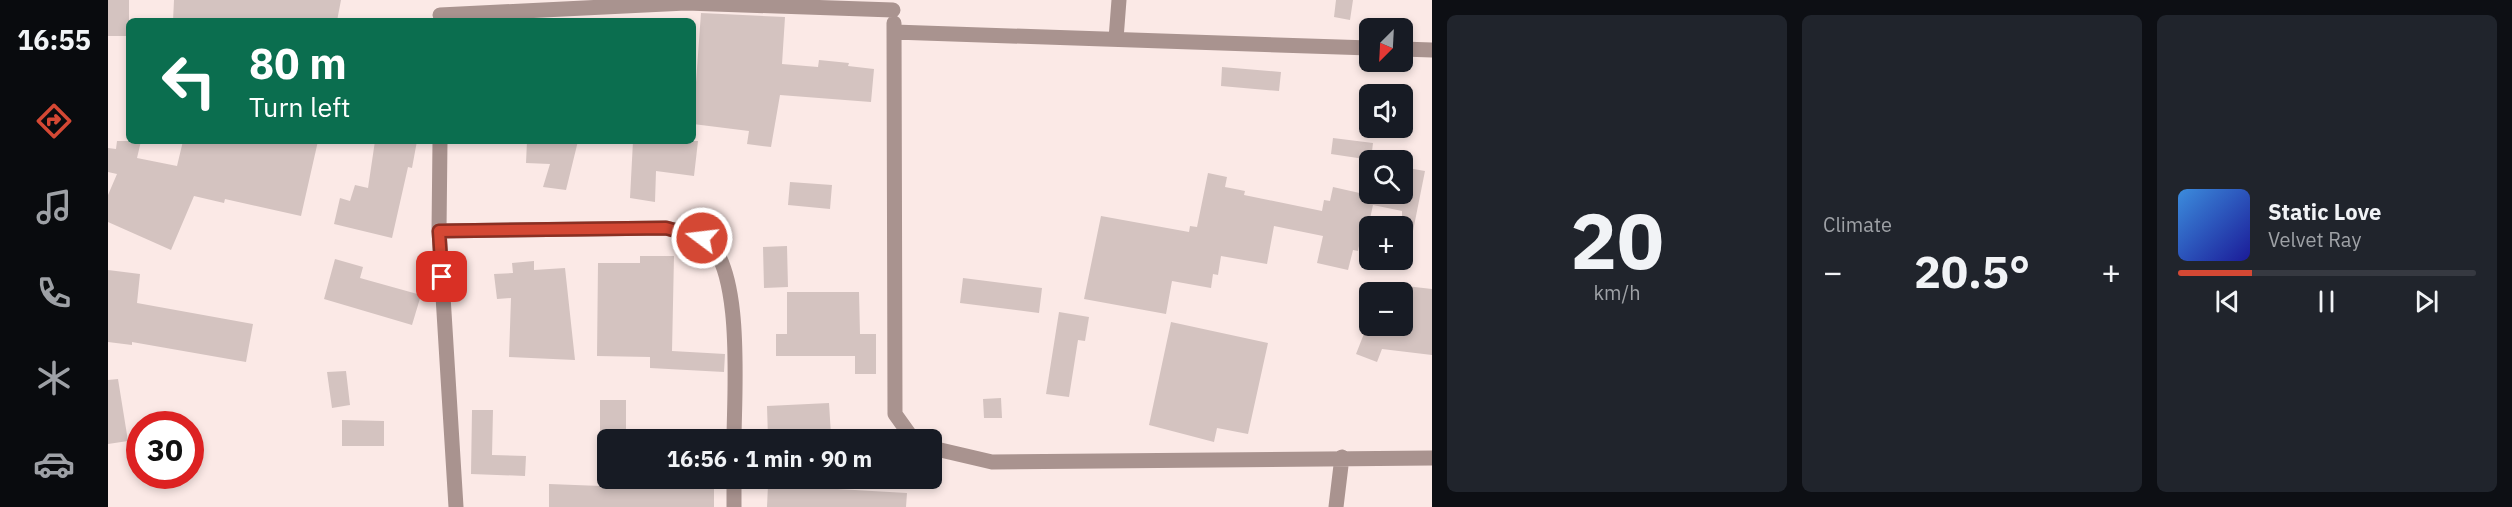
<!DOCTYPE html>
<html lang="en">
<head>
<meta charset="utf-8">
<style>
	:root { --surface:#171b24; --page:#20242c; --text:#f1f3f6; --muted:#9ea1a6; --line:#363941; --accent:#d44834 }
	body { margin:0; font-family:"IBM Plex Sans",sans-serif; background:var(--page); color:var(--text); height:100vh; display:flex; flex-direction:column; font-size:22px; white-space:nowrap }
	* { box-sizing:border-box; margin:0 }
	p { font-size:20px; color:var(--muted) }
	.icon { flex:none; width:33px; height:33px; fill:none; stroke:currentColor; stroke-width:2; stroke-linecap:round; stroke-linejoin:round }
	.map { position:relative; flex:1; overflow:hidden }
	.drawer { display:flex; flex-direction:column; gap:15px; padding:15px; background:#0d0f14; width:1080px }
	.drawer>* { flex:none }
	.guide { position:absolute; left:18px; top:18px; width:570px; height:126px; border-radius:9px; box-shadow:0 3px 9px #0003; background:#0b6e4f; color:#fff; overflow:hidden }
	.needle { width:39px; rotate:204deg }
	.tools { position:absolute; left:1251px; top:18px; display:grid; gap:12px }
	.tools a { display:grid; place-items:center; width:54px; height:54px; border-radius:9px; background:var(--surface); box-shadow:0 3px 9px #0003; font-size:30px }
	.speed { position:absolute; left:18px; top:411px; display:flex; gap:12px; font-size:30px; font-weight:700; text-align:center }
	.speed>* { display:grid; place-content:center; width:78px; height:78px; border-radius:50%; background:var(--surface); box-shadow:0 3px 9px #0003; line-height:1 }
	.speed .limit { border:9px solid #d22; background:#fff; color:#111 }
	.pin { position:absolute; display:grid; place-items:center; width:51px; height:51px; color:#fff; margin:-26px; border-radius:12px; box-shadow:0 3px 9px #0006 }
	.me { position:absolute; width:66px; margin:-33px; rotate:285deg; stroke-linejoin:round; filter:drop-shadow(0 0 4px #0008) }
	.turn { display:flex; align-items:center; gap:21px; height:126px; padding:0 24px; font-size:27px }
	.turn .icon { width:78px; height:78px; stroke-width:2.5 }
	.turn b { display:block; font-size:42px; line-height:51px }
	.big { font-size:45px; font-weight:800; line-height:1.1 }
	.drawer .widget { flex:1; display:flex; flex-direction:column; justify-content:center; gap:9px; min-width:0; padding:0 21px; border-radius:9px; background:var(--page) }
	.drawer .dial { align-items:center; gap:0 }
	.dial b { font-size:78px; line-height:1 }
	.song { display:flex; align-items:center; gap:18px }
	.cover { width:72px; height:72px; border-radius:9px; background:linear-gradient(135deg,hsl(210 70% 55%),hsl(240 70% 35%)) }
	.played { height:6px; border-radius:3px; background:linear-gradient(90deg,var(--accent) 25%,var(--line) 25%) }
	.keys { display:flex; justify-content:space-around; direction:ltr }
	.heat { display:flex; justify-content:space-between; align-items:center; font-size:33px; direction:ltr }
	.drawer .tiles { flex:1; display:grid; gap:15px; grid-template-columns:repeat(3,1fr) }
	.trip { position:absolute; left:489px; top:429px; width:345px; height:60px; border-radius:9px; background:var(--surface); box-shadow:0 3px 9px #0003; font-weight:800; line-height:60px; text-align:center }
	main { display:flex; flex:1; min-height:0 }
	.tab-bar { display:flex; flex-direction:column; width:108px; justify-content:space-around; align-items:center; background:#090b0e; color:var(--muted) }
	.tab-bar .icon { width:42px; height:42px }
	.tab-bar .active { color:var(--accent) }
	.tab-bar b { font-size:27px; color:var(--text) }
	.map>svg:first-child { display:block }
	.building { fill:#d4c3c0 }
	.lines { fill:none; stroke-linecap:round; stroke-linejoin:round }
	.minor { stroke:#a9938f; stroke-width:15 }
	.route-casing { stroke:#8a2f22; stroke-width:15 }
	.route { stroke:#d44834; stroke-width:10 }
</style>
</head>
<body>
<main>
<nav class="tab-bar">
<b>16:55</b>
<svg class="icon active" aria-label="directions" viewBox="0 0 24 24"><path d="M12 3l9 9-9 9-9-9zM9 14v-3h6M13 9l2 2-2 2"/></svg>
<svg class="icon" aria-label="music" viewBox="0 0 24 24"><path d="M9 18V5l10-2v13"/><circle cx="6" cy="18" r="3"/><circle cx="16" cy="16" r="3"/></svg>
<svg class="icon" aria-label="phone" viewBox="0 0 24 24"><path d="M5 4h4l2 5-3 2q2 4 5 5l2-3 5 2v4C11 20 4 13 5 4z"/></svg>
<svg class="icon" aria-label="climate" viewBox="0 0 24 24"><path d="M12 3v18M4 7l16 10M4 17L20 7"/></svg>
<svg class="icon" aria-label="car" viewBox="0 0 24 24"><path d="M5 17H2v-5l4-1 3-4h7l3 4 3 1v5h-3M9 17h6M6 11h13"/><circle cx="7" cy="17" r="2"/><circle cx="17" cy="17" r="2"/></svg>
</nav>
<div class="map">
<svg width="1324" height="507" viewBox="0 0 1324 507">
	<rect width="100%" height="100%" fill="#fbe9e6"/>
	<!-- building -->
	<path class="building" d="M0,0H21V36H0Z
		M66,0H233L229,21H65Z
		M1228,0H1245L1242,20L1226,17Z
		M593,13L677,17L674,64L710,67L711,60L741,63L740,66L766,69L763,102L672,95L663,147L639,144L641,131L585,124Z
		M1114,67L1173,72L1171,91L1113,86Z
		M1225,138L1265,143L1263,160L1223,154Z
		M9,141H33L29,158L69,166L75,141H210L193,216L117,199L116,203L86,196L63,250L0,222V195L9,174L0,172V148L8,149Z
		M267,141H309L304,168L300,167L284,238L226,224L232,198L242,201L247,185L260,188Z
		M419,141H470L458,190L435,187L442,164L418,163Z
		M525,141H590L586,176L548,171L547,202L522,198Z
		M1294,167L1317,171L1303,241H1294V211L1265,205L1258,237L1253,236L1250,251L1245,250L1240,270L1209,263L1215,236L1166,226L1159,264L1113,256L1110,275L1105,274L1103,288L1064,281L1058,314L976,299L993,216L1081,232L1082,226L1089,227L1100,173L1119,177L1117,187L1137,191L1136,195L1214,211L1216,200L1222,201L1225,187L1256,194H1294Z
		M682,182L724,185L722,209L680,205Z
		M679,246L680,287L656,288L655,247Z
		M532,256H566L564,351L617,354L616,372L542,368V357L489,356L490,263H532Z
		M227,259L255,267L252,278L313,295L304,325L216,299Z
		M426,261V270L457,268L467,360L401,357L403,298L389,299L386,274L405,273L404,263Z
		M0,270L32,274L29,303L145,324L138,362L24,342V345L0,342Z
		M855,278L934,288L931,313L852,303Z
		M1298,286L1324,289V355L1274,349L1269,362L1248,354L1259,326H1294Z
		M679,292H751L752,334H768V374H747V356H668V334H679Z
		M951,312L981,317L977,341L970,340L961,397L938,394Z
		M1063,322L1160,343L1140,434L1109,428L1106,442L1041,425Z
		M238,371L242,405L224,408L219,372Z
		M10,379L20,441L0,444V380Z
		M893,398L894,418H876L875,399Z
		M492,400H518V440H492Z
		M721,403L723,435L660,438L659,406Z
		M364,410H385L384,455L418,456L417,476L363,474Z
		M234,420L276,421V446H234Z
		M493,483L606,485V507H441V484L493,486Z
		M660,485L799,493L798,507H659Z"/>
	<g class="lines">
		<!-- minor -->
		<path class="minor" d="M332,15L578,3L785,10
			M786,23L787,414L802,435L810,440
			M786,32L1262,48
			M1008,39L1011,0
			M1294,49L1324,50
			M332,141L331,231L348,507
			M331,231L558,228C569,231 584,232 594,237C637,261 626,395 626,440
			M824,448L884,462L1324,458
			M626,478V507
			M1228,507L1234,457"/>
	</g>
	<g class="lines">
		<defs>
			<path id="route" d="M334,277L331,231L558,228L594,238"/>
		</defs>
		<!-- route casing -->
		<use href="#route" class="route-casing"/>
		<!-- route -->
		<use href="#route" class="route"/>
	</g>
</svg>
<div class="tools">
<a><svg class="needle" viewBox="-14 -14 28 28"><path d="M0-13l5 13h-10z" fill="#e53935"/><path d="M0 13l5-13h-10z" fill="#9ea1a6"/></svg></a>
<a><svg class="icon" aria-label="sound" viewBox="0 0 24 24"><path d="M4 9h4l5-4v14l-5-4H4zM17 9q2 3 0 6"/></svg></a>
<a><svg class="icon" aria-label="search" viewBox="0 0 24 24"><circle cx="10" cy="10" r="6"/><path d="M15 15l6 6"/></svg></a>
<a>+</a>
<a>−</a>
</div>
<div class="speed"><div class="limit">30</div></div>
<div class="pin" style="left:334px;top:277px;background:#d93025"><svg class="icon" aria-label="arrive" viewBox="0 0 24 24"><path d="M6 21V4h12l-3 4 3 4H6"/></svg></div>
<svg class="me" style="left:594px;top:238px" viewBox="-20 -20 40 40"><circle r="17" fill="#d44834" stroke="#fff" stroke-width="3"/><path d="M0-11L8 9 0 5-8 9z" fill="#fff"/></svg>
<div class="trip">16:56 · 1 min · 90 m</div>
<div class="guide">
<div class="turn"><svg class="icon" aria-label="left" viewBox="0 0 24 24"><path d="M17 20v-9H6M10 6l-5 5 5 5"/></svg><div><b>80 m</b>Turn left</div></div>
</div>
</div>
<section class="drawer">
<div class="tiles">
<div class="widget dial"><b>20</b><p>km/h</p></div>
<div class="widget"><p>Climate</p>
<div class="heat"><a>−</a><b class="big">20.5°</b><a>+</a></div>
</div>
<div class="widget">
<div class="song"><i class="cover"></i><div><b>Static Love</b><p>Velvet Ray</p></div></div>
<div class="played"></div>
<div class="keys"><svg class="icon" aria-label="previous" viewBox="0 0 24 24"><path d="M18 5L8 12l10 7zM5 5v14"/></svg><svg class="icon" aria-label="pause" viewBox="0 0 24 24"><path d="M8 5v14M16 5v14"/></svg><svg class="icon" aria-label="next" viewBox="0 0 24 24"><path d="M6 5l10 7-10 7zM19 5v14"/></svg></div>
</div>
</div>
</section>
</main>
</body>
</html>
